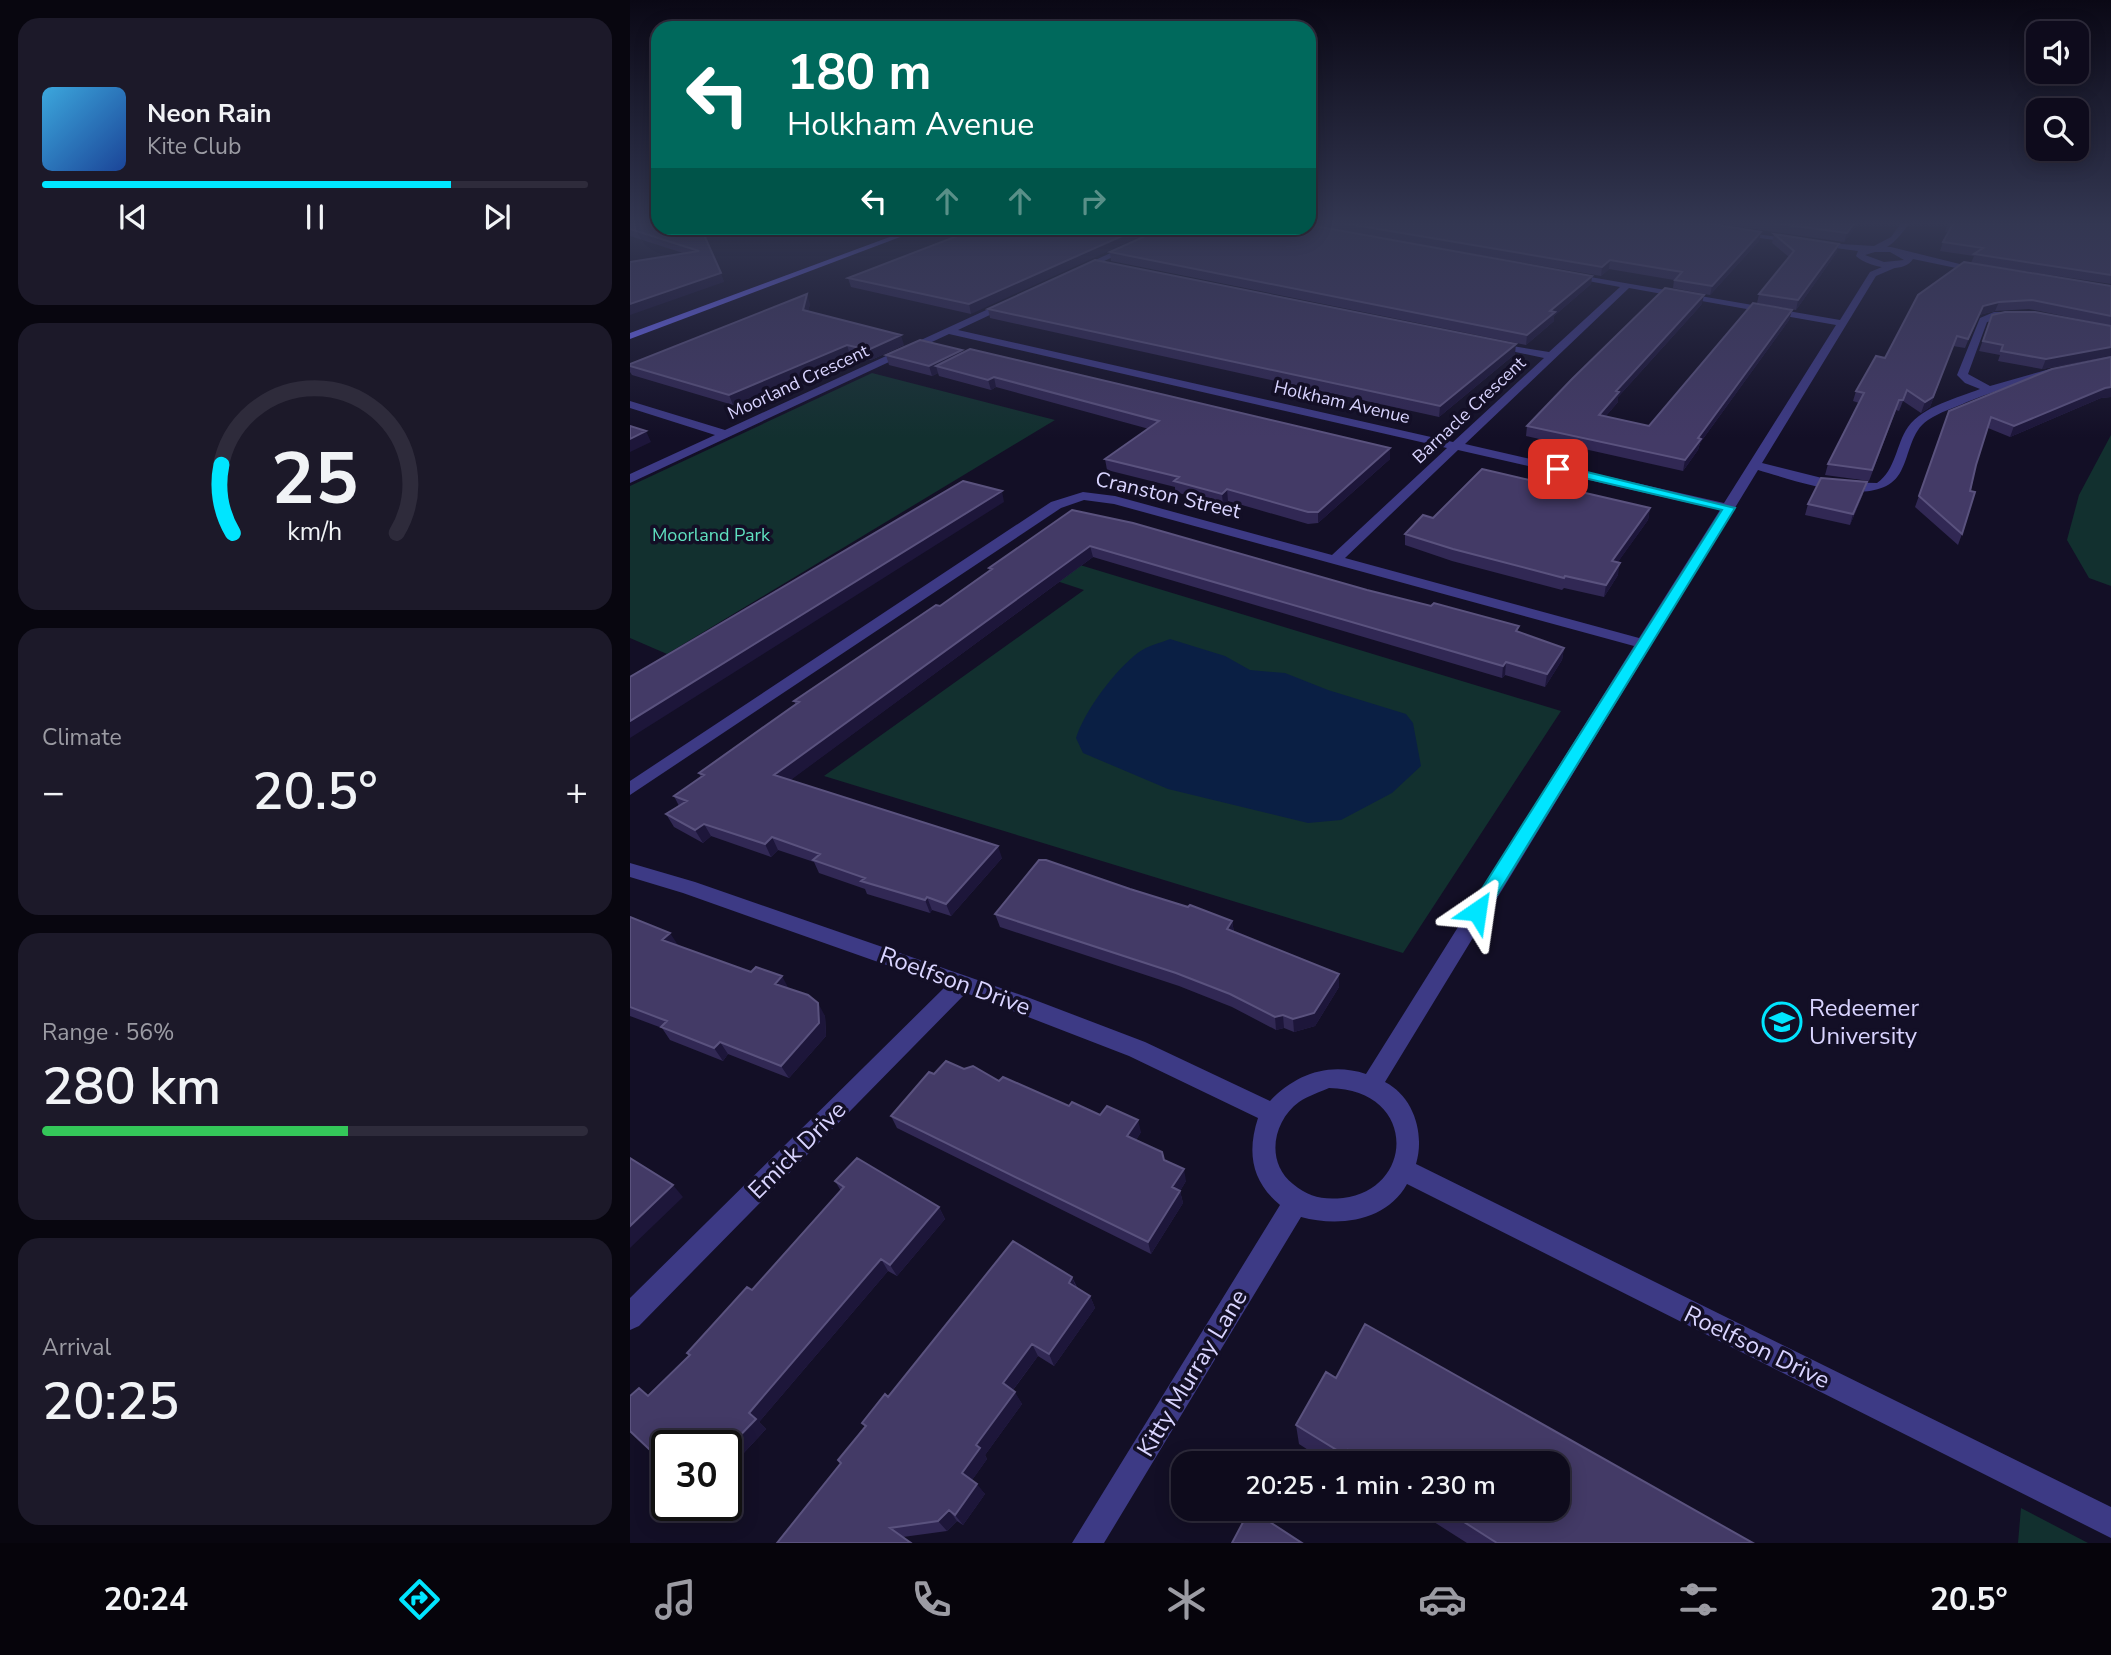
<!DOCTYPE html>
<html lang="en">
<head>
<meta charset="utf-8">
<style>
	:root { --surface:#0e0b1c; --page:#1c1929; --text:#f1f3f6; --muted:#9b9ba3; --line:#2e2b3b; --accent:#00e5ff }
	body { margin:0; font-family:"Nunito Sans",sans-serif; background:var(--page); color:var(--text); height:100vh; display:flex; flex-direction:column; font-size:26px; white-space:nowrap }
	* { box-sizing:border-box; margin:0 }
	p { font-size:23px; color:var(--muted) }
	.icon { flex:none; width:38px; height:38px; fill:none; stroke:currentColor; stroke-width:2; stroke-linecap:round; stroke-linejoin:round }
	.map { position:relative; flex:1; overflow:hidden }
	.side { display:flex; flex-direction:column; gap:18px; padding:18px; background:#08060f; width:630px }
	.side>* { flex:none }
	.top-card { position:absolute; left:21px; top:21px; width:665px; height:214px; border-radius:21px; box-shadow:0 4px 18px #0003,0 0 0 2px var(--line); background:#00695c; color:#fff; overflow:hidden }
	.fabs { position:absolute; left:1396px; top:21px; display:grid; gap:14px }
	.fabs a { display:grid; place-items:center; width:63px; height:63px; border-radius:14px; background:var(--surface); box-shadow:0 4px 18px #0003,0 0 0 2px var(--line); font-size:35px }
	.speed { position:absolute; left:21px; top:1430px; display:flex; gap:14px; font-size:35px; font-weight:700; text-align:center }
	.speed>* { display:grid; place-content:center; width:91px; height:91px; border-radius:50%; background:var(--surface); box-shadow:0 4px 18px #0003,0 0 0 2px var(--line); line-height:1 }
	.speed .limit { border:4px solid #111; border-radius:10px; background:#fff; color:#111 }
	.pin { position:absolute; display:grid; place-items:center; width:60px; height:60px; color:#fff; margin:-30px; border-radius:14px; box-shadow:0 4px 10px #0006 }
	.me { position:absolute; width:77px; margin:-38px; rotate:32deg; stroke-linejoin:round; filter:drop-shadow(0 0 5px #0008) }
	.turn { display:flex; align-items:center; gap:24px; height:147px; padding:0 21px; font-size:32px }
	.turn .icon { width:91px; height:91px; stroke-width:2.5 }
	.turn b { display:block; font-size:49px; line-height:60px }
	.lanes { display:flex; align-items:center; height:66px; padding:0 21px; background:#0003; justify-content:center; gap:35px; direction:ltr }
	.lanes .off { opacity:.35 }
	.big { font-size:52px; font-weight:600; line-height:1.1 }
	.side .widget { flex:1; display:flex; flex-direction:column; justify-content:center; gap:10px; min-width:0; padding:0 24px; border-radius:21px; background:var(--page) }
	.side .dial { align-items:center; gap:0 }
	.dial svg { height:182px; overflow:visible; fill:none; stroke:var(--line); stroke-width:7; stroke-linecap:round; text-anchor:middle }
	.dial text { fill:var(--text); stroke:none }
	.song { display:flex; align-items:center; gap:21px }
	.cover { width:84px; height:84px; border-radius:10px; background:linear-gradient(135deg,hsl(200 70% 55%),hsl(220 70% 35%)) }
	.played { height:7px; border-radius:4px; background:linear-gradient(90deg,var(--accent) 75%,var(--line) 75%) }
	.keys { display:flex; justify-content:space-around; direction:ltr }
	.heat { display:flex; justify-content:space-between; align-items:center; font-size:38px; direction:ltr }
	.charge { height:10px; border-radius:5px; background:linear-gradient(90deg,#34c759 56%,var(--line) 0) }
	.trip { position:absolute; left:541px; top:1451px; width:399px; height:70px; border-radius:21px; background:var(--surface); box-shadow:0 4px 18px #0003,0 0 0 2px var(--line); font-weight:600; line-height:70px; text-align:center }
	.tab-bar { display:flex; height:112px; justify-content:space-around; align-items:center; background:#06040b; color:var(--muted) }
	.tab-bar .icon { width:49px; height:49px }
	.tab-bar .current { color:var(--accent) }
	.tab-bar b { font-size:32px; color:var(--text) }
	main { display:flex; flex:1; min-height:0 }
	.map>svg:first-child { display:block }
	.green { fill:#12302f }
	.water { fill:#0a1f44 }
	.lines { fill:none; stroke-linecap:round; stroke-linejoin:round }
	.minor { fill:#3d3a85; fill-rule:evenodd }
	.tertiary { fill:#3d3a85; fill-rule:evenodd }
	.secondary { fill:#6f6bff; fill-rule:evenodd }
	.wall { fill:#312854 }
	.shaded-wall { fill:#1d163a }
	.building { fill:#433a66; stroke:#5a527e; stroke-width:2 }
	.route { fill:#00e5ff; stroke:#0095a6; stroke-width:2 }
	.labels { text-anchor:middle; stroke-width:7; stroke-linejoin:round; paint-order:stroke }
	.far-street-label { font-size:18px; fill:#d9d4ff; stroke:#130f26 }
	.far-park-label { font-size:18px; fill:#5fe0c0; stroke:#130f26 }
	.street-label { font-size:21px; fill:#d9d4ff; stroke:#130f26 }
	.near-street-label { font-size:24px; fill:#d9d4ff; stroke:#130f26 }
	.near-poi-label { font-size:24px; fill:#d9d4ff; stroke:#130f26; text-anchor:start }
</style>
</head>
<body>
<main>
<section class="side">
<div class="widget">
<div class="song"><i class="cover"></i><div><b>Neon Rain</b><p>Kite Club</p></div></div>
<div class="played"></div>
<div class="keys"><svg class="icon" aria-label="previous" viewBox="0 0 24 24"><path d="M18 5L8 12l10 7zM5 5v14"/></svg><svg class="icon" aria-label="pause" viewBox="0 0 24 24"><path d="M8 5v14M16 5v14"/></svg><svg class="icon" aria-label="next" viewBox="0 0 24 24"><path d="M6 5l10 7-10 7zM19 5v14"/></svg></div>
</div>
<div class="widget dial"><svg viewBox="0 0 100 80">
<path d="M14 69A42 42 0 1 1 86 69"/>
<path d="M14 69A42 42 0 0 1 9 39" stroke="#00e5ff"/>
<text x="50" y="56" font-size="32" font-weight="700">25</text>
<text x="50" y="72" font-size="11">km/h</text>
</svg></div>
<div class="widget"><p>Climate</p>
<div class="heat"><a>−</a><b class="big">20.5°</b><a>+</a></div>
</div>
<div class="widget"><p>Range · 56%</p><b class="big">280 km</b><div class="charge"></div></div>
<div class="widget"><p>Arrival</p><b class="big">20:25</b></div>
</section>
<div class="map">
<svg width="1481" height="1543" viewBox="0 0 1481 1543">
	<rect width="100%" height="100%" fill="#130f26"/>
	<!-- green -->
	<path class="green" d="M242,373L425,420L37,654L0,638V486Z
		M1481,435V586L1459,578L1437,540L1449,495Z
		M394,548L931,711L773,953L194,776L454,590L372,563Z
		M1391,1508L1458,1543H1388Z"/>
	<!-- water -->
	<path class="water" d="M540,639L595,656L620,670L655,673L698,690L776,714L783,723L791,766L762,793L711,820L678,823L538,789L453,753L446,738C455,710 485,670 509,652C517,646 530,643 540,639Z"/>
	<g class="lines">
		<!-- minor -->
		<path class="minor" d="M1272,222H1280C1270,236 1260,251 1242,251V247L1261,237Z
			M534,228H544L451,272L444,270Z
			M1264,262L1267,263V267L1246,276L1132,463L1208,482L1247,483C1266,470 1266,444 1278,427C1293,406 1328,398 1350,389L1335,383L1327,375L1350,318L1364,312H1384L1389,315L1357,322L1338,374L1360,386L1420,369L1481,359V365C1431,372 1384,383 1337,402C1324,408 1310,412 1298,420C1281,431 1280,454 1271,471C1250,513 1164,480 1128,470L755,1082C784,1097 795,1134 786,1164L1481,1507V1538L777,1184C756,1222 708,1227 671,1217L474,1543H442L650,1205C621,1181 617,1152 628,1118L499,1056L336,993L9,1326L0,1330V1298L316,986L53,893L0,877V863L65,882L397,997L515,1042L640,1101C666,1074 699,1062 736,1074L1004,646L484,504L454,500L431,508L0,795V781L421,502L453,492L485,496L702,555L817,448L319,334L0,483V474L85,435L0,408V401L95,430L378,300L383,303L381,305L328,330L823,442L914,358L858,346V342L919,352L990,287L937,277V273L1210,320L1240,272ZM999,288L1206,325L1094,503L835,444ZM828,450L1090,510L1009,638L715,558ZM699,1088C787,1089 786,1189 713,1198C692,1200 679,1197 663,1184C635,1162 643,1121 669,1102C678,1096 690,1092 699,1088Z"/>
		<!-- tertiary -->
		<path class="tertiary" d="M1104,231L1194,243L1261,247L1354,270L1350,273L1283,259C1273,275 1238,267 1226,256L1228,251L1107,235ZM1245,252H1260L1274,260L1254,262L1235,255Z"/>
		<!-- secondary -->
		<path class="secondary" d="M284,228H294L0,339V333Z"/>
	</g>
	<!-- wall -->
	<path class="wall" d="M0,222L71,228L94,282L53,253L0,236Z
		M679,222H1070L1131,232L1129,241L1080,295L1043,288L1044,280L979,269L971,276L722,233L962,276L961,284L924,316V321L896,345L481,261L480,252L679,228Z
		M1075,222H1230L1214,242Z
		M1318,222H1481V284L1341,263L1344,256L1310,251L1313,242L1319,232H1315Z
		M163,228H214L194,234Z
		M348,228L341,314L221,287L218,278Z
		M1144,234L1207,252L1166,310L1127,303L1129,294L1159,257L1142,243Z
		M1481,286V326L1399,309L1365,311L1349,315L1335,348L1323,346L1300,407L1291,413L1273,401L1269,411L1266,410L1239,481L1195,475L1198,464L1229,403L1223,401L1226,391L1255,358L1288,295Z
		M180,304L178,311L274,345L241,360L220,355L103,405L2,375L0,372V364Z
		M1072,304L988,397V402L975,417L1019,426L1162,310L1159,320L1070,443L1068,450L1053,471L896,436L897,426Z
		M358,309L885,354L809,417L360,318Z
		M1362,315L1481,326V397L1471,398L1380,437L1358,428L1346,465L1332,534L1328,545L1285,507L1319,411L1481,357L1412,369L1368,361L1370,355L1349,351Z
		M332,350V353L760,448V459L688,523L678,524L598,501L593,505L545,492V487L477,470L475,459L519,429L366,387L361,390L309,376L308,373L302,376L259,365L256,355Z
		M1233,494L1220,525L1175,515L1178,504Z
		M1020,508L1018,520L987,563L988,575L974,597L934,588L932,590L822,561L775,545V534L803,518Z
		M442,510L888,632L934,648L932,660L915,687L875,675L872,678L463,557L160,780L372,858L321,916L302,910L300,913L237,894L235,889L189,873L184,862L148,850L141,857L81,836L73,843L44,827L36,814L49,806L44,796L71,777L69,773L166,705L164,701L310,606L359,572V568Z
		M500,889L602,921L604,932L709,987L685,1026L664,1032L654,1028L646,1030L602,1007L549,986L370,927L365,914Z
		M0,917L48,946L159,989L195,1016L196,1036L159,1078L98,1054L93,1061L40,1040L32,1028L0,1016Z
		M334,1069L439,1106L470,1115L511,1132L506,1140L534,1160L556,1181L550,1191L553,1203L521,1254L267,1128L261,1116L304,1074Z
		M205,1181L309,1207L315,1219L267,1276L258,1271L129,1422L136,1429L96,1472V1446L59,1355L122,1290L211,1191Z
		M442,1277L447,1287L460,1296L465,1308L424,1366L408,1356L383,1390L392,1404L355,1455L357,1459L342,1480L355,1494L333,1525L327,1521L317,1531L273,1537L147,1543L211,1463L208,1460L235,1426L232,1423L258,1397Z
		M735,1324L1123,1543H837L782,1508H928V1463H698L669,1444L666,1425L696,1372L706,1378Z"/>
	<!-- shaded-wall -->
	<path class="shaded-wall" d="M1225,222H1230L1214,242L1217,233Z
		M192,228H214L194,234Z
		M510,228H529L341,314L339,304Z
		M1131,232L1129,241L1080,295L1082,286Z
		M1209,244L1207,252L1166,310L1168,300Z
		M980,260L979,269L971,276L972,267Z
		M91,273L94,282L0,315V304Z
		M962,276L961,284L924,316V321L896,345L897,335L920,311Z
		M177,294L180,304L176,320L173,310Z
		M1074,295L1072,304L988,397V402L967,426L969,415L986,391Z
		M1369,302L1365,311L1349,315L1335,348L1353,306Z
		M1162,310L1159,320L1070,443L1068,450L1053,471L1055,460L1068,438Z
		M271,335L274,345L241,360L238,350Z
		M886,344L885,354L809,417L810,406Z
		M217,345L220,355L103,405L99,395Z
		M1323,346L1300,407L1291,413L1295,402Z
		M1481,347V356L1412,369L1416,359Z
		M332,350L334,360L306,366L308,373L302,376L299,366Z
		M364,377L366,387L361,390L358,380Z
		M1481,387V397L1471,398L1380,437L1384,426L1475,388Z
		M16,431L21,442L0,452V439Z
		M760,448V459L688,523V512Z
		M1237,482L1233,494L1220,525L1223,514Z
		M597,489L598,501L593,505L592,494Z
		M372,491L374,502L0,738V721Z
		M1020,508L1018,520L980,573L982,561Z
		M460,546L463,557L150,788L144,775Z
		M990,563L988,575L974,597L976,585Z
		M934,648L932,660L915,687L917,674Z
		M876,662L875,675L872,678L873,666Z
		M74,824L81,836L73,843L65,830Z
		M142,837L148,850L141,857L135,844Z
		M368,846L372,858L321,916L316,904Z
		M297,897L302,910L300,913L295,900Z
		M602,921L604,934L597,929Z
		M40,933L48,945L40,953L32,940Z
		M709,974V987L685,1026L664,1032L663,1019Z
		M152,976L159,989L145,984Z
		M188,1003L195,1016L196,1036L159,1078L151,1066Z
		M653,1015L654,1028L646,1030L645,1017Z
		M90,1042L98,1054L93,1061L84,1048Z
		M508,1120L511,1132L500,1149L497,1136Z
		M554,1169L556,1181L550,1191L553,1203L521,1254L518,1242L542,1187Z
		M43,1185L53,1197L0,1248V1226Z
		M309,1207L315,1219L267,1276L260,1265Z
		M251,1259L258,1271L129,1422L136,1429L96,1472V1450L119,1413Z
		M442,1277L447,1290L439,1283Z
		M460,1296L465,1308L424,1366L419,1354Z
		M402,1344L408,1356L379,1395L373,1383Z
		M385,1392L392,1404L355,1455L357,1459L340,1483L332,1473L346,1445Z
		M718,1450V1463H715V1455Z
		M347,1484L355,1494L333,1525L325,1515Z
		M319,1510L327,1521L317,1531L308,1521Z"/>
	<!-- building -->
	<path class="building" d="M0,222H28V228H71L91,273L0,304V262L69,251L0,229Z
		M707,222H1070L1131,232L1082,286L1045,280L1052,272L980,260L972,267Z
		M1136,222H1225L1217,233Z
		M1318,222H1481V275L1344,254L1353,248L1313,242L1323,224L1318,223Z
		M679,225L962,276L920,311L925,312L897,335L480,252L533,228H679Z
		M348,228H510L339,304L218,278Z
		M1144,234L1209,244L1168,300L1129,294L1164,251Z
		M465,260L886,344L810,406L358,309Z
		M1334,262L1481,286V316L1402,300L1369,302L1353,306L1338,339L1327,336L1303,397L1295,402L1277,390L1273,400H1269L1242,470L1198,464L1234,393L1226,391L1246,356L1255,358L1288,295Z
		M1035,288L1074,295L986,391L989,392L969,415L1019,426L1123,303L1162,310L1068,438L1071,439L1055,460L897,426L942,379Z
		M177,294L173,310L271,335L238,350L217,345L99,395L0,366V364Z
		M1375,312H1405L1481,326V347L1416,359L1371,351L1373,345L1353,341L1362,315Z
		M290,340L332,350L299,366L256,355Z
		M340,349L760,448L688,512H678L597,489L592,494L544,481L549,477L475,459L529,421L364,377L358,380L306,366Z
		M1481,357V387L1475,388L1384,426L1361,417L1346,465L1340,491L1345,492L1332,534L1289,496L1319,411L1422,369Z
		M0,426L16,431L0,439Z
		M852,469L1020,508L982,561L990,563L976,585L935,576L934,578L823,549L775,534L793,515L803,518Z
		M1191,478L1237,482L1223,514L1178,504Z
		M333,481L372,491L0,721V677Z
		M442,510L503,523L737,590L801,606L804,603L889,626L886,631L934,648L917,674L876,662L873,666L460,546L144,775L368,846L316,904L297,897L295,900L231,881L235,878L183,860L190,854L142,837L135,844L74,824L65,830L36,814L57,801L44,796L74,775L69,773L169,702L164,701L306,605L310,606L362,569L359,568Z
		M409,860H416L500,889L558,907L560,905L602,921L597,929L709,974L684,1013L663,1019L653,1015L645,1017L600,994L546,973L365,914Z
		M0,917L40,933L32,940L121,972L126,967L152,976L145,984L178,995L188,1003L189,1023L151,1066L90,1042L84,1048L31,1027L37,1021L0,1007Z
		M316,1061L334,1069L343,1066L369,1081L373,1077L439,1106L442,1102L470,1115L477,1106L508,1120L497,1136L532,1152L534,1160L554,1169L542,1187L550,1191L518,1242L261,1116L299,1072L304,1074Z
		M0,1158L43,1185L0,1226Z
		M227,1158L309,1207L260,1265L251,1259L119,1413L126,1419L96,1450V1446H37V1466L0,1431V1396L9,1388L18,1396L60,1355L57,1353L117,1287L122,1290L214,1187L205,1181Z
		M383,1241L442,1277L439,1283L460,1296L419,1354L402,1344L373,1383L385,1392L346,1445L350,1448L332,1473L347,1484L325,1515L319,1510L308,1521L260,1528L281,1543H147L211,1463L208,1460L236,1426L232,1423L255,1394L258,1397Z
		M735,1324L1123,1543H867L812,1508H928V1463H739L718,1450L715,1455L666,1425L696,1372L706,1378Z
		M620,1509L672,1543H602Z"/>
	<!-- sky -->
	<linearGradient id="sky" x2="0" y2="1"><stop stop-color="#0a0815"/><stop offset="0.51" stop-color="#333752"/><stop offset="1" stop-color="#333752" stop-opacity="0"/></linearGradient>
	<rect width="1481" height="438" fill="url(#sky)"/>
	<!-- route -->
	<path class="route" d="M928,465L1105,508L854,916H841L838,911L841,906L1092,510L924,471L923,469Z"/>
	<!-- icons -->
	<defs>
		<symbol id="university-ring" viewBox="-11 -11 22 22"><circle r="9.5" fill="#130f26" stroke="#00e5ff" stroke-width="1.5"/><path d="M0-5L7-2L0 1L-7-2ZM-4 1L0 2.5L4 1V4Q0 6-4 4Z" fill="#00e5ff"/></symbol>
	</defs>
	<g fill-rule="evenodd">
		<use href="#university-ring" x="1130" y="1000" width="44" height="44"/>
	</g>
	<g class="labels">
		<!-- far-street labels -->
		<g class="far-street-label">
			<text transform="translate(168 382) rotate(-25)" y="6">Moorland Crescent</text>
			<text transform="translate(712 402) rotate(13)" y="6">Holkham Avenue</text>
			<text transform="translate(839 410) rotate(-43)" y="6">Barnacle Crescent</text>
		</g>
		<!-- far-park labels -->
		<g class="far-park-label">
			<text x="81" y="541">Moorland Park</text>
		</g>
		<!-- street labels -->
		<g class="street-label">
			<text transform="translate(538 495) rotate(13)" y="7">Cranston Street</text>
		</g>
		<!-- near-street labels -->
		<g class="near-street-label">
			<text transform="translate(325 981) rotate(20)" y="8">Roelfson Drive</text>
			<text transform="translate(167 1150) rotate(-45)" y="8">Emick Drive</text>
			<text transform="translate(1127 1347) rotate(26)" y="8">Roelfson Drive</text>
			<text transform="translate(562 1373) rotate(-59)" y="8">Kitty Murray Lane</text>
		</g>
		<!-- near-poi labels -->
		<g class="near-poi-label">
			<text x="1179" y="1016">Redeemer<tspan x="1179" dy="28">University</tspan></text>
		</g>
	</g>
</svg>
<div class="fabs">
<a><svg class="icon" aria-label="sound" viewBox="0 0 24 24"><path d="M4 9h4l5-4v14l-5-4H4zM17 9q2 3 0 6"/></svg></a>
<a><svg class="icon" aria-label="search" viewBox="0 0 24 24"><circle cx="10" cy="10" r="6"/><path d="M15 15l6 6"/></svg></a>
</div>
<div class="speed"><div class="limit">30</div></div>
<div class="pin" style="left:928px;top:469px;background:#d93025"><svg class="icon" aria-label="arrive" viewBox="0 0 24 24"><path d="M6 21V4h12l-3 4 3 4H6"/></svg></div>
<svg class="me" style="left:847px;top:911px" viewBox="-20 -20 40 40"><path d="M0-17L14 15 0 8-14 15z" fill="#00e5ff" stroke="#fff" stroke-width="4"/></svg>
<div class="trip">20:25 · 1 min · 230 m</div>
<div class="top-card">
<div class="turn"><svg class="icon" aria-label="left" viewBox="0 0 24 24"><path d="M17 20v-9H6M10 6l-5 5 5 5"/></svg><div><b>180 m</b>Holkham Avenue</div></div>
<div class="lanes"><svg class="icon" aria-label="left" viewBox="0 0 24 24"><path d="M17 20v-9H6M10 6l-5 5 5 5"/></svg><svg class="icon off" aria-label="ahead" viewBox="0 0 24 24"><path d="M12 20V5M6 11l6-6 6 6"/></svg><svg class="icon off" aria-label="ahead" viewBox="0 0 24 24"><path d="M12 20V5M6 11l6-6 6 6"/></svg><svg class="icon off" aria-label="right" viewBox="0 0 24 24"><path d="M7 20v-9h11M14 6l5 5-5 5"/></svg></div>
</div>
</div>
</main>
<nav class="tab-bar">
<b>20:24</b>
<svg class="icon current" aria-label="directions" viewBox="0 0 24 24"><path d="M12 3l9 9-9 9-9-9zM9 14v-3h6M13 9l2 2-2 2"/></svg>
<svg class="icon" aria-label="music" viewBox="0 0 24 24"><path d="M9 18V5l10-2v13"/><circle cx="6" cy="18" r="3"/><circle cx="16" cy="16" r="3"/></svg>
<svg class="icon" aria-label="phone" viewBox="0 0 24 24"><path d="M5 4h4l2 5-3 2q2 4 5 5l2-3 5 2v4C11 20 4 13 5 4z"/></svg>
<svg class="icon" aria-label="climate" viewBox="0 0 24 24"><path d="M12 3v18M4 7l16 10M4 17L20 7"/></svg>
<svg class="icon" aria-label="car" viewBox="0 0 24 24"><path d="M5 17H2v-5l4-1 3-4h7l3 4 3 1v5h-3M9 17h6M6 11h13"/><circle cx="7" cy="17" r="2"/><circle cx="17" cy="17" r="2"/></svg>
<svg class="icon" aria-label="filters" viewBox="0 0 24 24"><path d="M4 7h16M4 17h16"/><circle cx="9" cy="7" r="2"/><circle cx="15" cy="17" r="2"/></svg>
<b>20.5°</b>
</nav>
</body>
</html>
